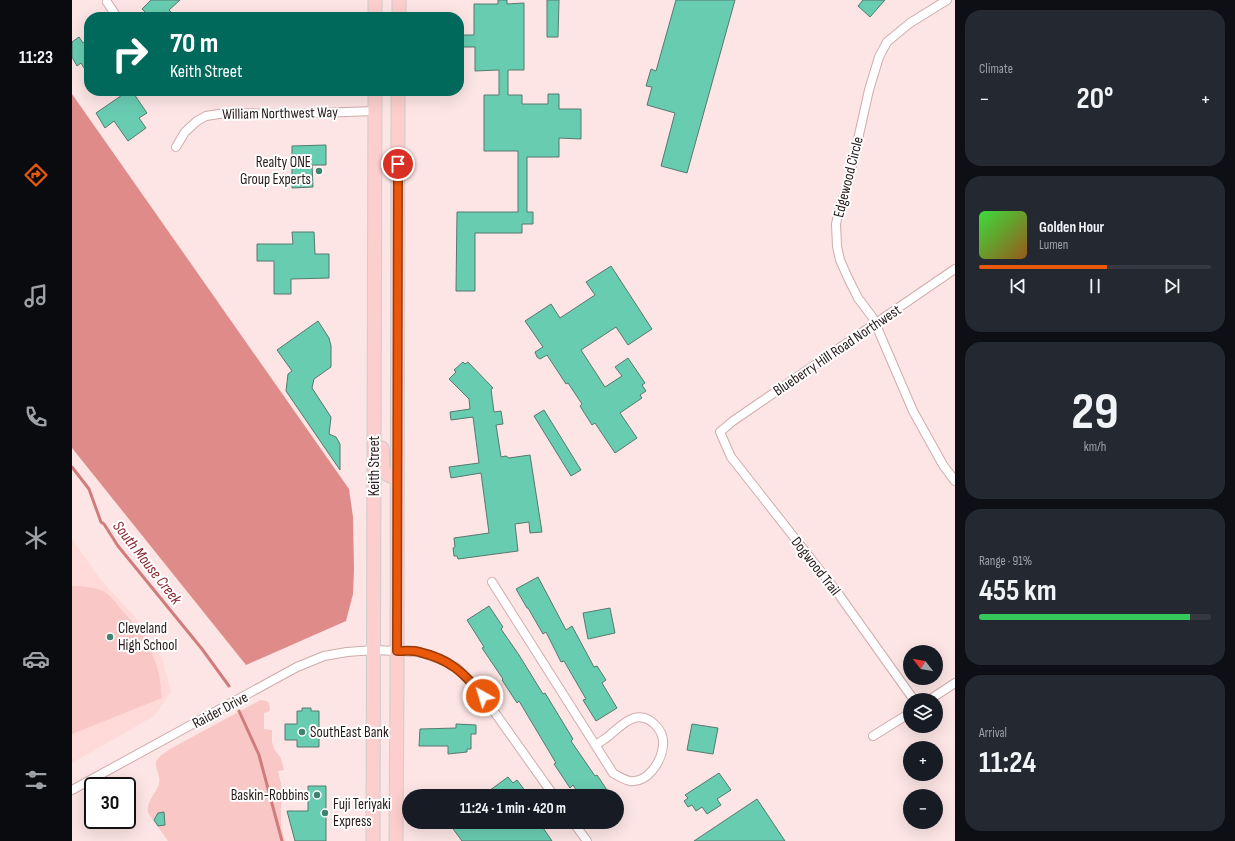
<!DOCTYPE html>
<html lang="en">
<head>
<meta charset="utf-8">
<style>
	:root { --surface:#171b24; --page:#242831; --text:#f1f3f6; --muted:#9ea1a6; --line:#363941; --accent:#ea580c }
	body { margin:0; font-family:"Sofia Sans Condensed",sans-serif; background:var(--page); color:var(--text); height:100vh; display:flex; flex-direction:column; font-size:15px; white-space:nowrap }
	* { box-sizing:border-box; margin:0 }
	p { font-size:13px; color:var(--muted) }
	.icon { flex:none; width:22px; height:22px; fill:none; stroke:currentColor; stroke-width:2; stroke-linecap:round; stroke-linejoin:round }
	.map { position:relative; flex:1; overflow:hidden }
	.details { display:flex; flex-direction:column; gap:10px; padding:10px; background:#0d0f14; width:280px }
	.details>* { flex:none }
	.banner { position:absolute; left:12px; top:12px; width:380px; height:84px; border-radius:16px; box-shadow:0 4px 16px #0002; background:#00695c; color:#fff; overflow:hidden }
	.needle { width:26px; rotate:301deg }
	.buttons { position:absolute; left:831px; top:645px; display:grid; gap:8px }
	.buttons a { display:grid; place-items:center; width:40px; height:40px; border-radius:50%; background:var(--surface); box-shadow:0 4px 16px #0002; font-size:20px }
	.speed { position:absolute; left:12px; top:777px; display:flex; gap:8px; font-size:20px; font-weight:700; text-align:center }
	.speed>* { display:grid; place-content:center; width:52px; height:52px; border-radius:50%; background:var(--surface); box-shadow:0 4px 16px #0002; line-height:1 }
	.speed .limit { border:2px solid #111; border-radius:6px; background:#fff; color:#111 }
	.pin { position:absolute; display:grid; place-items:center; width:34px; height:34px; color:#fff; margin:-17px; border:2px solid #fff; border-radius:50%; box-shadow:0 1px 4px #0007 }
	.me { position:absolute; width:44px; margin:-22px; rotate:321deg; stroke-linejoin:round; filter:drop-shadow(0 0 3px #0008) }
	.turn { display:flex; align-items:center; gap:14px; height:84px; padding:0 20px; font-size:18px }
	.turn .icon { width:52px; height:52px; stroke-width:2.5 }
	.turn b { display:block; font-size:28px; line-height:34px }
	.big { font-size:30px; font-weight:700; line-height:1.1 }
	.details .card { flex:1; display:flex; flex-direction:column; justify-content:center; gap:6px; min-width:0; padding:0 14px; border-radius:16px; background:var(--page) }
	.details .dial { align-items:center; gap:0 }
	.dial b { font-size:52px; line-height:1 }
	.song { display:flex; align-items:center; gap:12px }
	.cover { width:48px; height:48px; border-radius:6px; background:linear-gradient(135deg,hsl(120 70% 55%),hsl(30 70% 35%)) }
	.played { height:4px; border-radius:2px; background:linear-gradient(90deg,var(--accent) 55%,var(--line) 55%) }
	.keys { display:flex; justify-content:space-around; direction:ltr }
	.heat { display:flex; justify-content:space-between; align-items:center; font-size:22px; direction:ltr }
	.charge { height:6px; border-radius:3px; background:linear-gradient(90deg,#34c759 91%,var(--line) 0) }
	.trip { position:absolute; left:330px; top:789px; width:222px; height:40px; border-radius:20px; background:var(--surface); box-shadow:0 4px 16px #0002; font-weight:700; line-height:40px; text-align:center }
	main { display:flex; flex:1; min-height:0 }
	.dock { display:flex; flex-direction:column; width:72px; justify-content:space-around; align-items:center; background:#090b0e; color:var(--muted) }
	.dock .icon { width:28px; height:28px }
	.dock .on { color:var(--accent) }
	.dock b { font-size:18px; color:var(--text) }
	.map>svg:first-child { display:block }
	.built { fill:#ffdad8 }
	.green { fill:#f9c8c6 }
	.forest { fill:#de8b89 }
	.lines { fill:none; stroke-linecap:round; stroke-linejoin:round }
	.stream { stroke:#cf7d7c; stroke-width:3 }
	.building { fill:#68ccb1; stroke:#56796e }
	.minor-casing { stroke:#d0acab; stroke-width:10 }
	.primary-casing { stroke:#cfcdcc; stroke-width:15 }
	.minor { stroke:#fff; stroke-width:8 }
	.primary { stroke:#fccecd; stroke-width:13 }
	.route-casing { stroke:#983908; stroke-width:10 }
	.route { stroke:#ea580c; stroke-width:7 }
	.poi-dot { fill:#428270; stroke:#fff; stroke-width:1.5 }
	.labels { text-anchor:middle; stroke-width:4; stroke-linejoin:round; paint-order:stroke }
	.street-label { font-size:15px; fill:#271a19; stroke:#fff }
	.poi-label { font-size:15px; fill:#271a19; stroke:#fff; text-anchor:start }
	.water-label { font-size:16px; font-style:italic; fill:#8a282f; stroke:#fff }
</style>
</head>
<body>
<main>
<nav class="dock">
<b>11:23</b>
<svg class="icon on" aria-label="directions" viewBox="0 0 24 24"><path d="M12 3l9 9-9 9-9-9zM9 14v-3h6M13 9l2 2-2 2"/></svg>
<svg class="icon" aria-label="music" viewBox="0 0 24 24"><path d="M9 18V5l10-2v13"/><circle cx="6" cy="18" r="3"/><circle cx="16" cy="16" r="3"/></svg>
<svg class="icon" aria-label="phone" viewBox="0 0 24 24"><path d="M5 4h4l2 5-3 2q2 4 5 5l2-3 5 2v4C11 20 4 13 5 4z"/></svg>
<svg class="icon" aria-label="climate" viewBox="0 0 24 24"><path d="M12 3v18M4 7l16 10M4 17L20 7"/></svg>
<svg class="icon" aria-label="car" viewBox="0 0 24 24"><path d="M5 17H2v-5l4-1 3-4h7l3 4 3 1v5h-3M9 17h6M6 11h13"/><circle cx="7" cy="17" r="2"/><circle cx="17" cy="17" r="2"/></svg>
<svg class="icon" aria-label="filters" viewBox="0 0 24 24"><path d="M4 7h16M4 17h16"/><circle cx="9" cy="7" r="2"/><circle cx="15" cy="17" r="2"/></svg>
</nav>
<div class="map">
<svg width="883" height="841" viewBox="0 0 883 841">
	<rect width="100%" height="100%" fill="#fce5e4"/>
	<!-- built -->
	<path class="built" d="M0,539L28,579L62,616L90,658L99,692L82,716L0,763Z"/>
	<!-- green -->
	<path class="green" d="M0,586C11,586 23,587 33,592C39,596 44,603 48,608C67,628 84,653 88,680C89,686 89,692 90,698L0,734Z
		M189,700L194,701L197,703L198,711L192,713V729L200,730V742L202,749L209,758L212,770L206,771L211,792L209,798V827L213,841H96L76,813C74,801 84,794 87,784C89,776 83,768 84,762C86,756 93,753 98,749L183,703Z"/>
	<!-- forest -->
	<path class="forest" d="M0,94L277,489L281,517L282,569L281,594L274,621L174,665L0,448Z"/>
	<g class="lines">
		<!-- stream -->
		<path class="stream" d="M0,467L17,489L29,522L32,524L46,546L130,649L157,686
			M167,711L187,755L210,841"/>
	</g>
	<!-- building -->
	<path class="building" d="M79,0H108L97,10L100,13L96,17H78L70,9Z
		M426,0H435V4L452,3V70H436V95H450V104H476V94H487V109H509V139L487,138V157H455V212H461V224H450V233H403V291H384L385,212H446V151H412V95H427V70L403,71V47H387V35H402V4H426Z
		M475,0H487L486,37H475Z
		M604,0H663L615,173L589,166L603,113L575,105L580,87L574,86L579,69L584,71Z
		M791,0H813L798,17L786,6Z
		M7,37L11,43L17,39V76L9,63L5,66L0,57V42Z
		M56,91H60L75,113L67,118L74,128L56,141L42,121L33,128L24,113Z
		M254,145V165H240L241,187L220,188V146Z
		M220,232H242L243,254H257V278L219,279V294H202V261H185V244H221Z
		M539,266L580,329L556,345L544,327L509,350L533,387L550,376L543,367L556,358L573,383L570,385L574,391L568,395L570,398L548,413L565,438L543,453L523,423L520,425L508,406L510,404L496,383L494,384L475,355L468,359L465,357L463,352L471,347L453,321L479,304L488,318L523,295L514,282Z
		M246,321L257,338L259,346V367L242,379L240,388L259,417L257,434L264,437L268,444V470L214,391L216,374L220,371L205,350Z
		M391,362L393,364L396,362L421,388L419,389L422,412L429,411L431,424L424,425L429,457L434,456L437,458L458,455L470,532L458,533L457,522L443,524L446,551L386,559L385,556H382L381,548L383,547L382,538L417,533L409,473L379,478L377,467L407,463L401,417L379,420L378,412L398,409L397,399L377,379L384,372L382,370Z
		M472,410L509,470L499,476L462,416Z
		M466,577L494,630L500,626L522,667L525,666L534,680L530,683L545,708L524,721L511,700L514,699L492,661L489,662L474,632L471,634L456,608H455L444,589Z
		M417,606L431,627L429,629L447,655L471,694L473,693L501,739L499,741L523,776L525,775L539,796H508L501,785L498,788L482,764L484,763L447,701L445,703L430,680L431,679L410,648L412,647L395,620Z
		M538,608L543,633L516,639L511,613Z
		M230,708H239V711H247V747H225V740H213V724H225V711H230Z
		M384,724L404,725V734H399V749H395V752L376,754V746H347L348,729L384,728Z
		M620,724L646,728L641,754L615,750Z
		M647,773L659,790L645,799L649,805L635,814L630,807L624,811L620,805L616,807L612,801L616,798L613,795Z
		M436,777L441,783L445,780L457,796H410Z
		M236,786H254V841H223L215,811H236Z
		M685,799L713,841H622Z
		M92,812L93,825L86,826L82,820L86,813Z
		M376,822H467L480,841H390Z"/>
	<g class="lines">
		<defs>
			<path id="minor" d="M875,0L838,23L815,42L807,57L797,90L776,184L767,210L764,224L765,246L768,260L776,278L786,298L801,318L841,411L871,465L883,481
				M35,2L45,17
				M104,147L113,132L125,121L134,116L153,113L217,114L303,111
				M420,582L541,773C546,776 552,780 558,781C576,783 589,762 591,746C593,731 578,714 562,718C553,721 546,728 539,734C535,738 529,741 524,745
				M842,700L765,592L659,457L648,432L661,421L883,269
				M857,700L883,683
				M801,736L838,713
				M0,790L225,667L252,656L275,652L302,650L347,652L373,661L385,668L399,682L411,696L482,796
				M501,822L515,841"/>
			<path id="primary" d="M303,17V0
				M327,17V0
				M310,448L311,470L316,475L325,479
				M301,841L303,91
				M324,841L325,685L326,91"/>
		</defs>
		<!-- minor casing -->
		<use href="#minor" class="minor-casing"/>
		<!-- primary casing -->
		<use href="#primary" class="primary-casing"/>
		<!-- minor -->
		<use href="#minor" class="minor"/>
		<!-- primary -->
		<use href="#primary" class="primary"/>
	</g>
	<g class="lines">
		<defs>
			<path id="route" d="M326,164L325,651C332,651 341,650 347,652C378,659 392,673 411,696"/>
		</defs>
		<!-- route casing -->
		<use href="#route" class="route-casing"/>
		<!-- route -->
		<use href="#route" class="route"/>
	</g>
	<!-- markers -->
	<g class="poi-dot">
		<circle cx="247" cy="171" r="4"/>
		<circle cx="38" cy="637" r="4"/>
		<circle cx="230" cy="732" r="4"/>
		<circle cx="245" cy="795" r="4"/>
		<circle cx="253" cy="813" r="4"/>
	</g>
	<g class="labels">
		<!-- street labels -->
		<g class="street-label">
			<text transform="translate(208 113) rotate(-1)" y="5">William Northwest Way</text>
			<text transform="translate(776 177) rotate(-76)" y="5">Edgewood Circle</text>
			<text transform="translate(765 350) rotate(-34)" y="5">Blueberry Hill Road Northwest</text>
			<text transform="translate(302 466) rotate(-90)" y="5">Keith Street</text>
			<text transform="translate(744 566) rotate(52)" y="5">Dogwood Trail</text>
			<text transform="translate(148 710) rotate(-28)" y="5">Raider Drive</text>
		</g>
		<!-- poi labels -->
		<g class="poi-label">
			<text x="239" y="167" text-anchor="end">Realty ONE<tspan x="239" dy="17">Group Experts</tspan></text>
			<text x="46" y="633">Cleveland<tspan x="46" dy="17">High School</tspan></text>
			<text x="238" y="737">SouthEast Bank</text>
			<text x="237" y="800" text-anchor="end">Baskin-Robbins</text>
			<text x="261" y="809">Fuji Teriyaki<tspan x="261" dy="17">Express</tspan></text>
		</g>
		<!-- water labels -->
		<g class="water-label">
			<text transform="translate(76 562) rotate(52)" y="6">South Mouse Creek</text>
		</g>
	</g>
</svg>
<div class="buttons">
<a><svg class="needle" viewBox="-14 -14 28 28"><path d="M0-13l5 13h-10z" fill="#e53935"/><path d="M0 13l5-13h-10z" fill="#9ea1a6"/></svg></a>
<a><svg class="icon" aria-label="layers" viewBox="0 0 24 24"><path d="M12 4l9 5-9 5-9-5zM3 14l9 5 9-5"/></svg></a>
<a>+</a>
<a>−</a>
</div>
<div class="speed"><div class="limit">30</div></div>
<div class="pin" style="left:326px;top:164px;background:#d93025"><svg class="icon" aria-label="arrive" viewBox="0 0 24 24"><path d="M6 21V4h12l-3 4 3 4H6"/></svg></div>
<svg class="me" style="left:411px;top:696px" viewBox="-20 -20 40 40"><circle r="17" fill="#ea580c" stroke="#fff" stroke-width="3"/><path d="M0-11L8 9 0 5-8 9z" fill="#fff"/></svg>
<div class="trip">11:24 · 1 min · 420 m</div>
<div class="banner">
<div class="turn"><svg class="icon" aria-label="right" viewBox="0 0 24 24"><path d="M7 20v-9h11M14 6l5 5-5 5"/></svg><div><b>70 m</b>Keith Street</div></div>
</div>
</div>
<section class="details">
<div class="card"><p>Climate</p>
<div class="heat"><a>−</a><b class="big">20°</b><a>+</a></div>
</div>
<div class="card">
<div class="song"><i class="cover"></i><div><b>Golden Hour</b><p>Lumen</p></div></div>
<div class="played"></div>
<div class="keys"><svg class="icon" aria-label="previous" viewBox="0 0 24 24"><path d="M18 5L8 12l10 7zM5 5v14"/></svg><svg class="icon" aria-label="pause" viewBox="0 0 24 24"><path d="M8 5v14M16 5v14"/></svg><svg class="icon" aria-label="next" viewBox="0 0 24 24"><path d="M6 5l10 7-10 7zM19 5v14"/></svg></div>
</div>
<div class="card dial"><b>29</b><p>km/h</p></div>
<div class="card"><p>Range · 91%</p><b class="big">455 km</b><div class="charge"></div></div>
<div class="card"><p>Arrival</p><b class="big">11:24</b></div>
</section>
</main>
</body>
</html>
